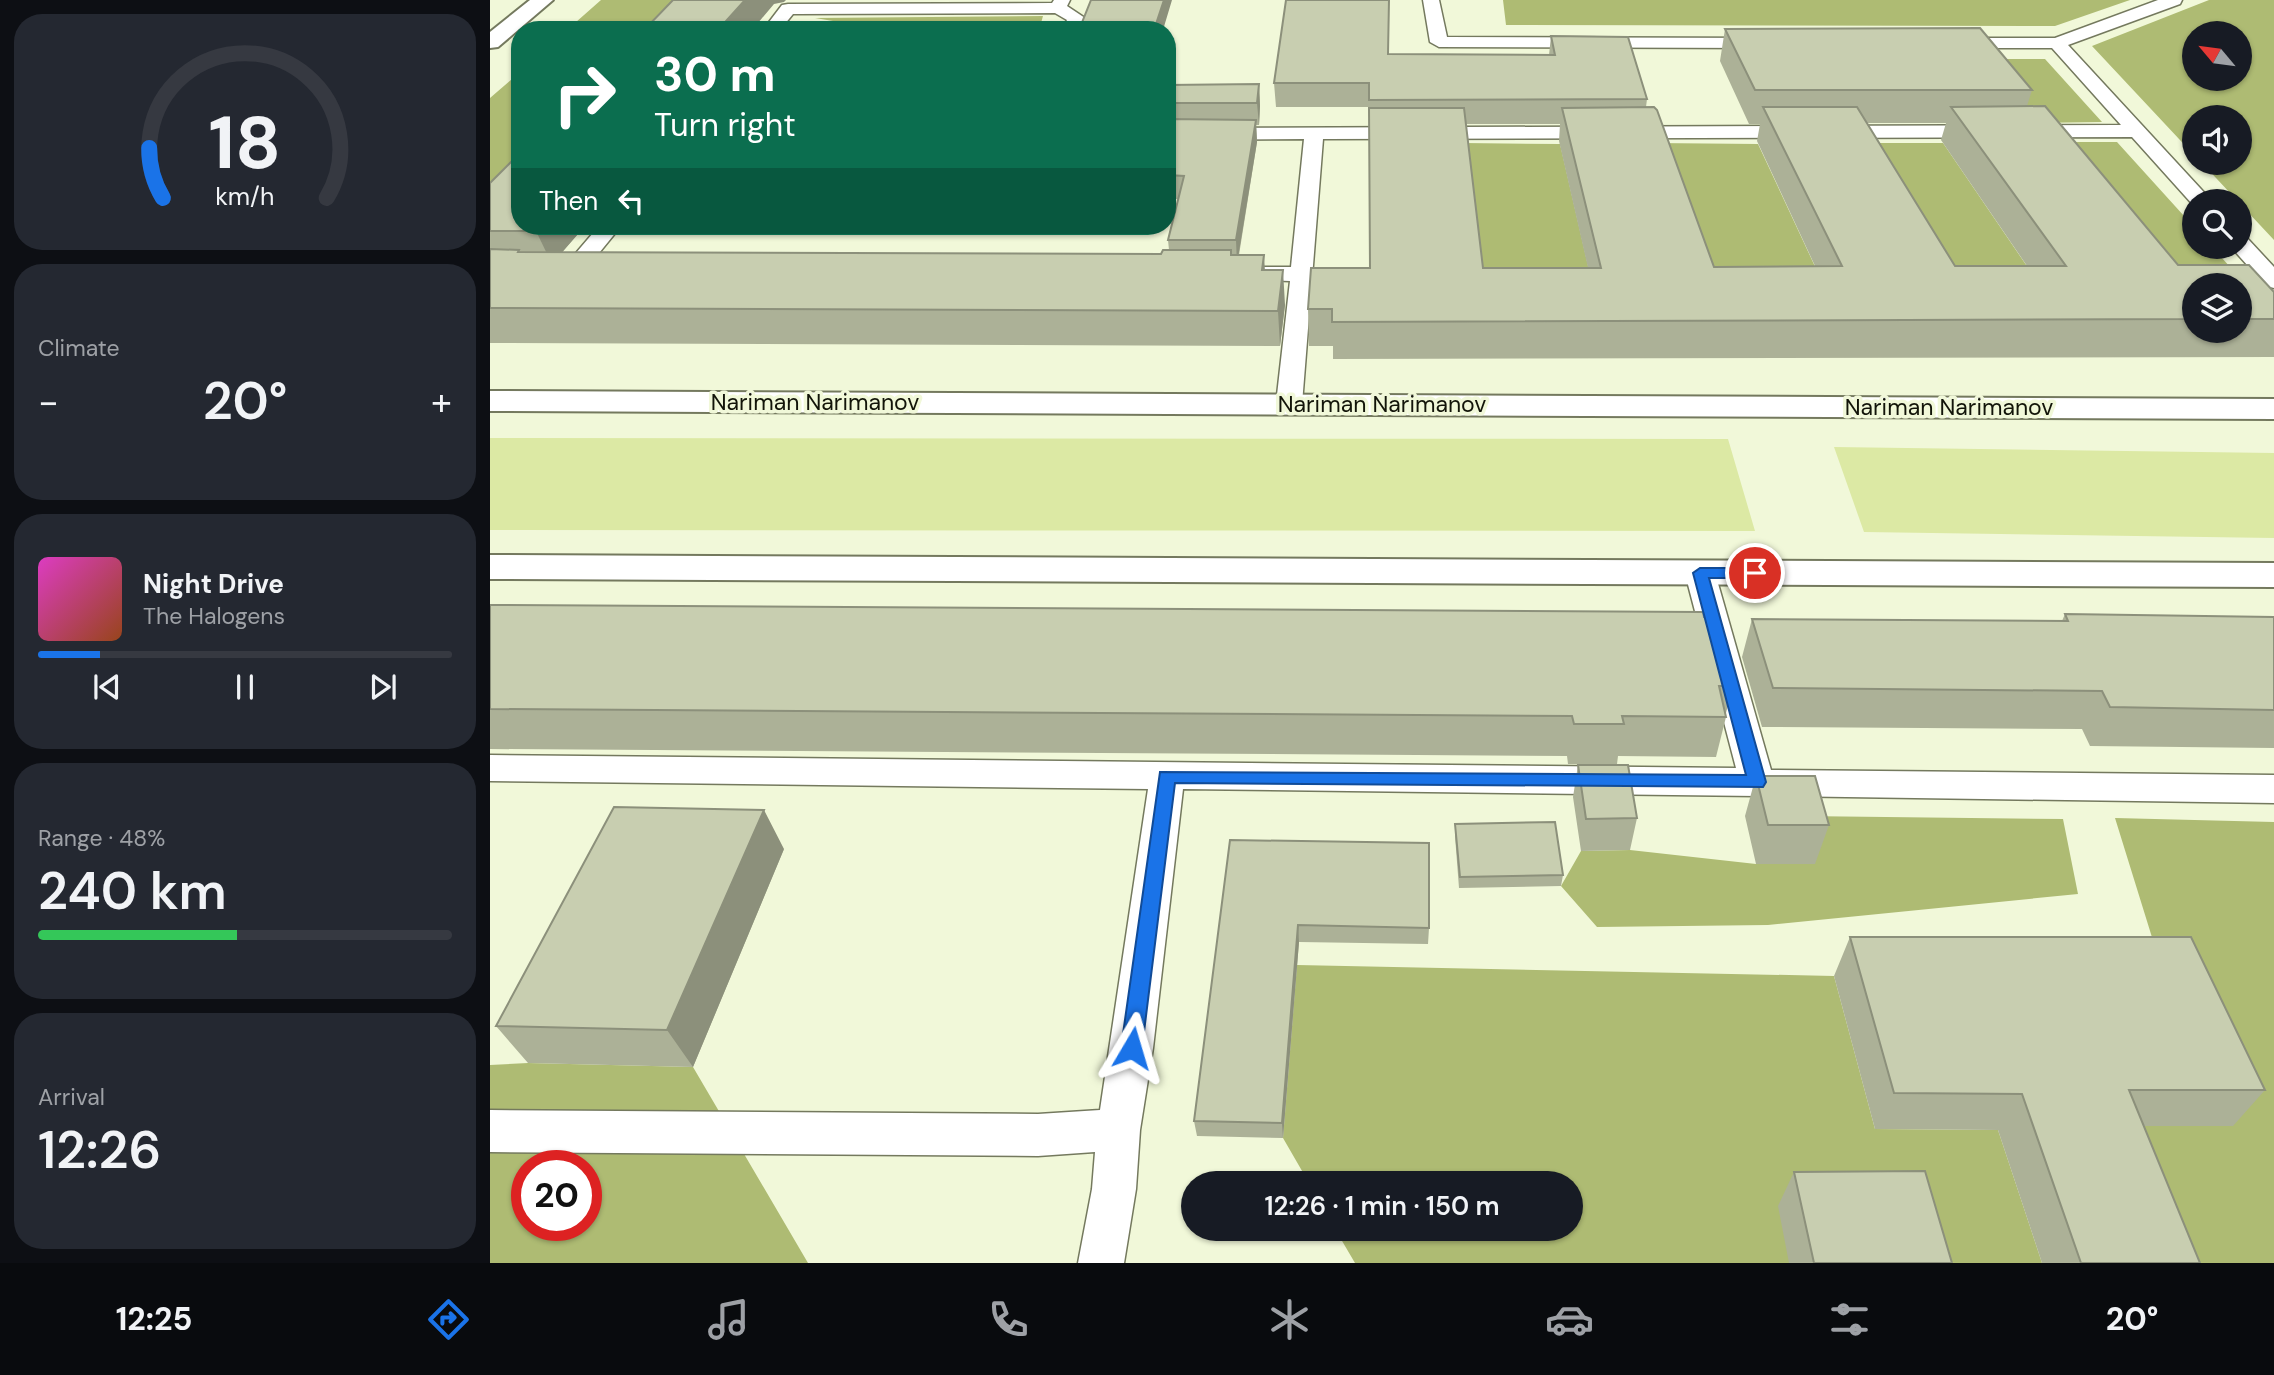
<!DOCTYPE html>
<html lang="en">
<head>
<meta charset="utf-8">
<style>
	:root { --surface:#171b24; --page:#242831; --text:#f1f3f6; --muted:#9ea1a6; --line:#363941; --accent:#1a73e8 }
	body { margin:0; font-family:"DM Sans",sans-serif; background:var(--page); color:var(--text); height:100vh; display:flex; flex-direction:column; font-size:26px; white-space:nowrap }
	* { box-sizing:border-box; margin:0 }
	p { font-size:23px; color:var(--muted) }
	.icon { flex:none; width:38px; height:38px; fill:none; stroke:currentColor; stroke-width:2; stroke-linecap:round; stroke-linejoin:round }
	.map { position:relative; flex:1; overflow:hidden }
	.drawer { display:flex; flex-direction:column; gap:14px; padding:14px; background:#0d0f14; width:490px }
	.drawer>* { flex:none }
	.top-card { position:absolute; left:21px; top:21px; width:665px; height:214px; border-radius:28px; box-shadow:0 2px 5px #0004; background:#0b6e4f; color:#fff; overflow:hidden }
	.needle { width:46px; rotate:299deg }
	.fabs { position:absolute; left:1692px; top:21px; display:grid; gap:14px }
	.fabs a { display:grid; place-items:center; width:70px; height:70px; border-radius:50%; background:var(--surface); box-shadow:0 2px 5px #0004; font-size:35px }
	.speed { position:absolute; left:21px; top:1150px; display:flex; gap:14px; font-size:35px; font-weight:700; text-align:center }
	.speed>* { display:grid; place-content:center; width:91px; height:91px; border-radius:50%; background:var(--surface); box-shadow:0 2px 5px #0004; line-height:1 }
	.speed .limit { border:10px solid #d22; background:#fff; color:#111 }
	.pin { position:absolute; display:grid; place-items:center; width:60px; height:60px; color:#fff; margin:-30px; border:4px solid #fff; border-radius:50%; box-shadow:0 2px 7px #0007 }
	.me { position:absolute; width:77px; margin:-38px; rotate:7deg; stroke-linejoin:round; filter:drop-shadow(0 0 5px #0008) }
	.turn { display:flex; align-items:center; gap:24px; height:147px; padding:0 28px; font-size:32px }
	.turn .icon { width:91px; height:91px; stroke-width:2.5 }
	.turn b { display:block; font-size:49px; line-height:60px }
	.then { display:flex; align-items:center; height:66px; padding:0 28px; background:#0003; gap:14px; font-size:26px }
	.big { font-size:52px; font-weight:600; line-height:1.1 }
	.drawer .tile { flex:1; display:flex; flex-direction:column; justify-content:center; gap:10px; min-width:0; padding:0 24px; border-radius:28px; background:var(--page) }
	.drawer .dial { align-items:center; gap:0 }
	.dial svg { height:182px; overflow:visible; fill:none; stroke:var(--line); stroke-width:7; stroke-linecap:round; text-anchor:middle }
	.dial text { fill:var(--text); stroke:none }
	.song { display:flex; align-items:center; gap:21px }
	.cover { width:84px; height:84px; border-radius:10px; background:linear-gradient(135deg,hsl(310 70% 55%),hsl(20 70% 35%)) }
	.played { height:7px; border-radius:4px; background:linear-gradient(90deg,var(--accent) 15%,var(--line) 15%) }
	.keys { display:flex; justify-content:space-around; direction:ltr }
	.heat { display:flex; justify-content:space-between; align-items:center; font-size:38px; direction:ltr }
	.charge { height:10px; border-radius:5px; background:linear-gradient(90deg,#34c759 48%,var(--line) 0) }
	.trip { position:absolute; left:691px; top:1171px; width:402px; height:70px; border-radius:35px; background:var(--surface); box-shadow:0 2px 5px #0004; font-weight:600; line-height:70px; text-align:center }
	.tab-bar { display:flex; height:112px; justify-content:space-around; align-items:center; background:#090b0e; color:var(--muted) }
	.tab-bar .icon { width:49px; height:49px }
	.tab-bar .active { color:var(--accent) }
	.tab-bar b { font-size:32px; color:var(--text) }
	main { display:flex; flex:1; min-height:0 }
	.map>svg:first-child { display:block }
	.green { fill:#dce9a4 }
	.forest { fill:#aebb73; fill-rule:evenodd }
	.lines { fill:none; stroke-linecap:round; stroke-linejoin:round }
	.lane-casing { stroke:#74795e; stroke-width:3 }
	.secondary-casing { stroke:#74795e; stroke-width:4 }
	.lane { fill:#fff; fill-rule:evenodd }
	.secondary { fill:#fff; fill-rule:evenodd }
	.wall { fill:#acb197; fill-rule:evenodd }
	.shaded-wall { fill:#8c907b }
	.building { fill:#c8ceb0; stroke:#8c907b; stroke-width:2 }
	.route { fill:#1a73e8; stroke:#114b97; stroke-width:2 }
	.labels { text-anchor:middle; stroke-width:7; stroke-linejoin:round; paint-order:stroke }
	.street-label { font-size:23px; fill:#121409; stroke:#f1f8d9 }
</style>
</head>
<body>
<main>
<section class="drawer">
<div class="tile dial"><svg viewBox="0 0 100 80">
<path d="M14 69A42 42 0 1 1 86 69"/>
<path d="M14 69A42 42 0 0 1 8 47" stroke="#1a73e8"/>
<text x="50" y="56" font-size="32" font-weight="700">18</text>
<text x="50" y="72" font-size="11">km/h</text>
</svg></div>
<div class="tile"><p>Climate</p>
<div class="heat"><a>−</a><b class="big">20°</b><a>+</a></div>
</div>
<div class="tile">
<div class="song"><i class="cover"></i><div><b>Night Drive</b><p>The Halogens</p></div></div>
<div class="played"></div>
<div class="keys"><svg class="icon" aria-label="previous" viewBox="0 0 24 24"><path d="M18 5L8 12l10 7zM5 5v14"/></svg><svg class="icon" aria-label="pause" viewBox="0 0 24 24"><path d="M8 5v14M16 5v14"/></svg><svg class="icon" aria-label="next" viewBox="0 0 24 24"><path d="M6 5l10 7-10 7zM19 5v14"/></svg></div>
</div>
<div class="tile"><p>Range · 48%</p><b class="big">240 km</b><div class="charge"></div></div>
<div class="tile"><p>Arrival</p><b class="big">12:26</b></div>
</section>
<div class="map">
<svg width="1784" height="1263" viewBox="0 0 1784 1263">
	<rect width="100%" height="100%" fill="#f1f8d9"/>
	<!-- green -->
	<path class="green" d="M0,438L1238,439L1265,531L0,530Z
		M1344,447L1784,453V538L1374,532Z"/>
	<!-- forest -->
	<path class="forest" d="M111,0H191L161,30H77Z
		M1013,0H1640L1565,26L1016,25Z
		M1719,0H1784V240L1712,163H1750V117H1704V155L1602,46ZM1704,33H1750V79H1704Z
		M553,16L549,30H397L325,18Z
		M1481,59H1555L1612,122L1532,123Z
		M30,72V161L0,190V98Z
		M1545,142H1627L1704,227V247H1722L1770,300L1750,285H1704Z
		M973,143L1070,144L1107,305H991Z
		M1163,143L1268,144L1342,303H1217Z
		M1361,143H1453L1562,303H1453Z
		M1311,816L1573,819L1588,894L1278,925L1107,927L1071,886L1091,851L1140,850L1266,864H1324Z
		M1625,818L1784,822V1263H1664L1611,1126H1742L1674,976Z
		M807,965L1344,976L1385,1129L1508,1130L1552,1263H865L845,1229L1082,1228V1183H819L793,1138Z
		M38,1063L203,1067L318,1263H0V1065ZM37,1166H96V1225H37Z"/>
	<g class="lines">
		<defs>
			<path id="lane" d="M564,0H580L577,6L595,18L590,30H572L577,20L565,13L303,14L290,30H273L292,5L298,4L562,3Z
				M933,0H949L957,37L1275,38L1284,43L1275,48L949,47L940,42Z
				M1668,0H1692L1690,4L1578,45L1722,201H1704V206L1642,137L833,139L812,404L808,410L799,412L790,410L786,404L800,281L742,279L738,274L742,269L750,267H801L814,139L677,140V128L1631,125L1562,48H1460L1451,43L1460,38H1565Z
				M109,226H131L88,279H72L68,274Z
				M1750,237L1758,239L1784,267V288L1776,286L1741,247H1750Z
				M1210,563L1221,566L1225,573L1281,770L1784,775V803L1286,796L1276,793L1267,796L693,789L663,1048L650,1130L646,1189L634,1263H588L602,1189L605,1152L548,1156L0,1152V1110L548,1114L610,1110L658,789L0,781V755L1246,768L1195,573L1199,566Z"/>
			<path id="secondary" d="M40,0H63L8,47L0,48V32Z
				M0,391L1784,399V419L0,411Z
				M0,555L1784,563V587L0,579Z"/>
		</defs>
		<!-- lane casing -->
		<use href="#lane" class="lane-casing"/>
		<!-- secondary casing -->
		<use href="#secondary" class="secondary-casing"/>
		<!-- lane -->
		<use href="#lane" class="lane"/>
		<!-- secondary -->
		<use href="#secondary" class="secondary"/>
	</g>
	<!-- wall -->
	<path class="wall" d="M1235,29L1542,90L1537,106L1688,265L1784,292V357L843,359V346H819L818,309L880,268L879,107H786L784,83L898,54L1059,55L1061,36L1157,99L1156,107L1224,267L1325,266L1267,141L1270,124H1259L1230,61ZM1377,123H1456L1451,140L1537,266H1465ZM976,124H1070L1069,141L1098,268H993ZM1704,285H1750V331H1704Z
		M769,84L770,106L769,125H766L767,142L749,255L775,270L795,305L790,346L0,343V183L30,226H95L72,252L671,254L679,250L678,240L689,199H677V85Z
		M0,605L1214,617L1243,686L1236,713V717L1226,757L1128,756L1127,764H1078L1077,756L0,749Z
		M1575,614L1784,617V748L1600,746L1592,729L1272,727L1252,657L1262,619L1572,621Z
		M1088,765L1147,818L1140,850L1091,851L1083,797Z
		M1266,776L1339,825L1325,864H1266L1255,816Z
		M965,824L1073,875L1071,886L969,888L965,836Z
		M740,840L939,928L938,944L809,942L793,1138L707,1136L704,1121Z
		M294,849L203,1067L38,1063L6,1026Z
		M1360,937L1775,1090L1743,1126H1654L1710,1263H1552L1508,1130L1385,1129L1344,976Z
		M1304,1172L1462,1263H1299L1288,1206Z"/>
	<!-- shaded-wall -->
	<path class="shaded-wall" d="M255,0H296L294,2L284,4L262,30H228Z
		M674,0H682L673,30H664Z
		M769,84L770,106L769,125L767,103Z
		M766,120L767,142L747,264L746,240Z
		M51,226H95L62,264L46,231Z
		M774,255L776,289L772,270Z
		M793,270L795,305L790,346L788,311Z
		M274,810L294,849L203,1067L177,1030Z
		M808,925L809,942L793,1138L792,1123Z"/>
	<!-- building -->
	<path class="building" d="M183,0H255L228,30H154Z
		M601,0H674L664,30H589Z
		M796,0H899L898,54L1065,55L1061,36L1138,37L1157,99L879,100V83H784Z
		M1490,28L1542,90H1265L1235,29Z
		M769,84L767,103H677V85Z
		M1555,106L1688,265H1759L1784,292V319H1750V285H1704V319L842,322V309H818L821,268H880L879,108H974L993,268H1111L1072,108L1164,107L1167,110L1224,267L1352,266L1273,107H1367L1465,266H1576L1461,107Z
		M677,119L766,120L746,240H678L694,176L677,175Z
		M30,153V226H51L46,231H0V183Z
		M0,249L29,250L28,252L671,254L673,250H741V255H774L772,270H793L788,311L0,308Z
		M0,605L1213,612L1214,617H1223L1243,686H1229L1236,717L1132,716L1134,724H1084L1082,716L0,709Z
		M1575,614L1784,617V710L1620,707L1612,691L1283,688L1262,619L1578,621Z
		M1088,765H1138L1147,818L1096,819Z
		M1266,776H1325L1339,825H1278Z
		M124,807L274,810L177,1030L6,1026Z
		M1065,822L1073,875L970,877L965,824Z
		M740,840L939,843V928L808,925L792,1123L704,1121Z
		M1360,937H1701L1775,1090H1639L1710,1263H1591L1532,1094L1404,1093Z
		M1435,1171L1462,1263H1324L1304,1172Z"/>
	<!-- route -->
	<path class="route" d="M1210,568H1265L1273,573L1265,578H1219L1276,782L1273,787L685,783L652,1048L649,1055L642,1058L635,1055L631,1048L670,772L1256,775L1203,573Z"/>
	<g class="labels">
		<!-- street labels -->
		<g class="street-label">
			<text x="325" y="410">Nariman Narimanov</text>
			<text x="892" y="412">Nariman Narimanov</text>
			<text x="1459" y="415">Nariman Narimanov</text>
		</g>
	</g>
</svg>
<div class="fabs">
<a><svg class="needle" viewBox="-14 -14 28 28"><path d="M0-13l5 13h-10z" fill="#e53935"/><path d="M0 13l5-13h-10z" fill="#9ea1a6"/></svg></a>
<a><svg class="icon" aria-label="sound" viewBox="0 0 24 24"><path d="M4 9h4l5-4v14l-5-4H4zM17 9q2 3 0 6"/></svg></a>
<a><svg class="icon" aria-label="search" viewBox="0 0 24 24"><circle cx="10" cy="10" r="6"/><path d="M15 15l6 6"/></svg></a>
<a><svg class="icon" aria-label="layers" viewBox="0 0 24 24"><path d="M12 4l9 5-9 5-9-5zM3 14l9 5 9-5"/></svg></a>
</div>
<div class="speed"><div class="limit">20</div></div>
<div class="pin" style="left:1265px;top:573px;background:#d93025"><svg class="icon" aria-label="arrive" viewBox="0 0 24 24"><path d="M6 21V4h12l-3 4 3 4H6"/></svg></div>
<svg class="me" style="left:642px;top:1048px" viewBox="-20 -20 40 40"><path d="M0-17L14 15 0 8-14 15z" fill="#1a73e8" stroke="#fff" stroke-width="4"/></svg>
<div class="trip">12:26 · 1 min · 150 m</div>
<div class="top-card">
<div class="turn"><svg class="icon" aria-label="right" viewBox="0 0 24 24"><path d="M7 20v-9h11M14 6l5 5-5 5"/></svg><div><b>30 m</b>Turn right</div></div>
<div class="then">Then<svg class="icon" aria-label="left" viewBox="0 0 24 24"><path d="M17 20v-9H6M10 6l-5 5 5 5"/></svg></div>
</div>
</div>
</main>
<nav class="tab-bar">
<b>12:25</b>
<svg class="icon active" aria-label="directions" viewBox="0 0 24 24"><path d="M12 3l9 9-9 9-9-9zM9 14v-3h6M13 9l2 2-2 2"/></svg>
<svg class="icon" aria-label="music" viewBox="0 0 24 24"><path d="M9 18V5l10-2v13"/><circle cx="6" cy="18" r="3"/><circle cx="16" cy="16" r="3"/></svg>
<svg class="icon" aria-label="phone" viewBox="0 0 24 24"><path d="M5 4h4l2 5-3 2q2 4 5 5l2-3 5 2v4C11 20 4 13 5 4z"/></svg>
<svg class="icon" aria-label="climate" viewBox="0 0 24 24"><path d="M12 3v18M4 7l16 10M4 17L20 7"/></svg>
<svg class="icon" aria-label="car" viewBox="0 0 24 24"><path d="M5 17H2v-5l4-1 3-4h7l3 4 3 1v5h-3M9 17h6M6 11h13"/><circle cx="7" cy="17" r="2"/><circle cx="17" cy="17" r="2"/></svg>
<svg class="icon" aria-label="filters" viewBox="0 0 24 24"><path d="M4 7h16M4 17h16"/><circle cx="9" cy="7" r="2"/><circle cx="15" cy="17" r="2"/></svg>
<b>20°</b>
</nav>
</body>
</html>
